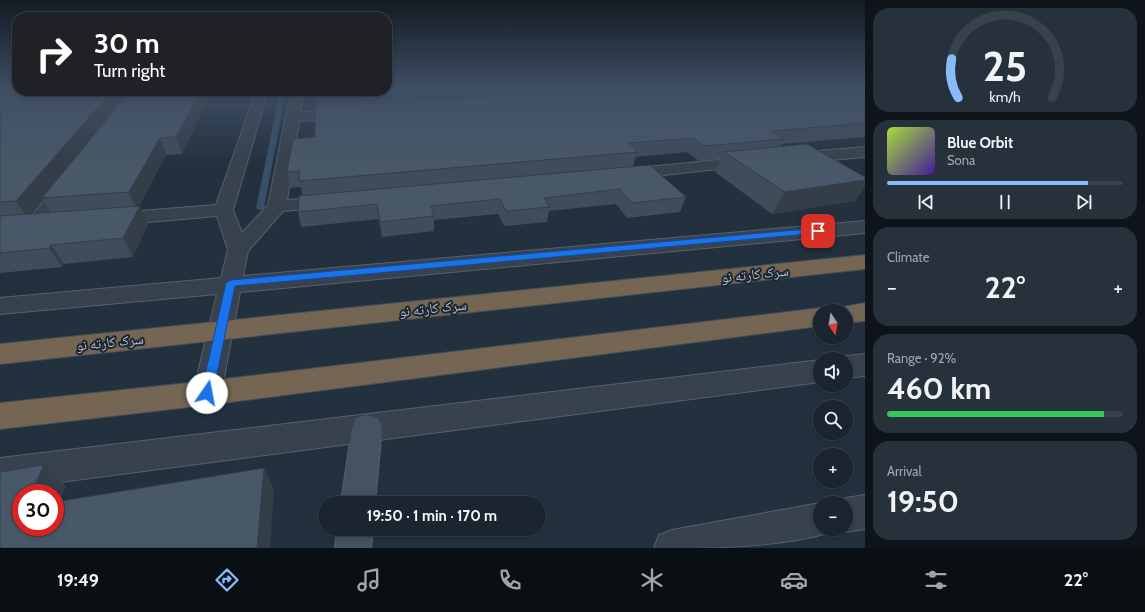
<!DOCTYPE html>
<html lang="en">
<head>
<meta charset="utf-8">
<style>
	:root { --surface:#1a252f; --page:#27313b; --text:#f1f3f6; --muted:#9fa5aa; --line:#38424b; --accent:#88bbfa }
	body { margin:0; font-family:Cabin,"Noto Naskh Arabic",sans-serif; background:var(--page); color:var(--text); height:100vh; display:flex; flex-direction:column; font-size:15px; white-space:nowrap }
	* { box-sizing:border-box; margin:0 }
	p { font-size:13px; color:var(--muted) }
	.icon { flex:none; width:22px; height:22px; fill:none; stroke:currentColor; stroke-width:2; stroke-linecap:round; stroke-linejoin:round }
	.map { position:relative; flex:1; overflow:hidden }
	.sheet { display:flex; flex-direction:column; gap:8px; padding:8px; background:#0e141a; width:280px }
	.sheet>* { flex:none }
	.top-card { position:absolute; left:12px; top:12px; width:380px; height:84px; border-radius:16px; box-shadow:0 2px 6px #0003,0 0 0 1px var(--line); background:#202124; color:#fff; overflow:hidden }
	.needle { width:26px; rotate:168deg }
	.controls { position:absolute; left:813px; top:304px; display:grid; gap:8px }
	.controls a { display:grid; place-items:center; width:40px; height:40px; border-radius:50%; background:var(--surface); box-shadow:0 2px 6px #0003,0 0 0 1px var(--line); font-size:20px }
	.speed { position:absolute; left:12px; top:484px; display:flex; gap:8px; font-size:20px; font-weight:700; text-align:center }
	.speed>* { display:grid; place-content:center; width:52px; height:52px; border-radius:50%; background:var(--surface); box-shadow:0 2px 6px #0003,0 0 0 1px var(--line); line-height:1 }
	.speed .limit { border:6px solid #d22; background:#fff; color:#111 }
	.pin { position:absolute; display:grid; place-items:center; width:34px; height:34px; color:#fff; margin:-17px; border-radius:8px; box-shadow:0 2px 6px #0006 }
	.me { position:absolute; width:44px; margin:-22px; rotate:12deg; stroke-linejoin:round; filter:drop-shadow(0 0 3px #0008) }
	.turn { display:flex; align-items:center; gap:14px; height:84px; padding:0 16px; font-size:18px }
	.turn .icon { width:52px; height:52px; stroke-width:2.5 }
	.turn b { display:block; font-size:28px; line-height:34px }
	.big { font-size:30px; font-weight:700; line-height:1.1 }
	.sheet .card { flex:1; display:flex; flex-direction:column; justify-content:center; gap:6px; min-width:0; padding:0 14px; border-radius:16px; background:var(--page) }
	.sheet .dial { align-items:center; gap:0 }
	.dial svg { height:104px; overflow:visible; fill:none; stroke:var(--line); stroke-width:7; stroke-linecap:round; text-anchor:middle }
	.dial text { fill:var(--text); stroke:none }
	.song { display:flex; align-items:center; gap:12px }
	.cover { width:48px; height:48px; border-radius:6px; background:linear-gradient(135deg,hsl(80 70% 55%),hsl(260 70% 35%)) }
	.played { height:4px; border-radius:2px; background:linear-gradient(90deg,var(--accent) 85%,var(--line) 85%) }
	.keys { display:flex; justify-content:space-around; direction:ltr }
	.heat { display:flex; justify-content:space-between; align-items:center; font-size:22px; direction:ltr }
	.charge { height:6px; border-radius:3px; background:linear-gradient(90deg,#34c759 92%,var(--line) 0) }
	.trip { position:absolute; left:318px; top:496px; width:228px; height:40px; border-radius:20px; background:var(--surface); box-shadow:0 2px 6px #0003,0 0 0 1px var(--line); font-weight:700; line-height:40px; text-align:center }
	.dock { display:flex; height:64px; justify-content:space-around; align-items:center; background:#0a0f13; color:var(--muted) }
	.dock .icon { width:28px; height:28px }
	.dock .selected { color:var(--accent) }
	.dock b { font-size:18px; color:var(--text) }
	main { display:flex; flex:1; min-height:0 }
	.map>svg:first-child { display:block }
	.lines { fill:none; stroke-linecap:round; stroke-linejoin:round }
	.stream { fill:#384f68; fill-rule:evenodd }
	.street-casing { stroke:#56606c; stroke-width:2 }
	.secondary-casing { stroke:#56606c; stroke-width:2 }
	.highway-casing { stroke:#434d59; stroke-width:2 }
	.street { fill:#38424e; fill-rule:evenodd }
	.secondary { fill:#455262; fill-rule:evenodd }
	.highway { fill:#756654; fill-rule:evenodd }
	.wall { fill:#3f4c59; fill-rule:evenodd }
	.shaded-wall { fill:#333e49 }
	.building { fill:#495868; stroke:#333e49 }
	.route { fill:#1a73e8; stroke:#114b97 }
	.labels { text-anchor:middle; stroke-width:4; stroke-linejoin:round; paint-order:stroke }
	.street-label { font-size:14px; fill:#b4bdc9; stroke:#1d2733 }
</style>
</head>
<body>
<main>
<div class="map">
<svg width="865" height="548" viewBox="0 0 865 548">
	<rect width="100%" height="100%" fill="#23313f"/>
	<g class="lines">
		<!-- stream -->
		<path class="stream" d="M280,91H286L264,208L260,210L256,208Z"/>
		<defs>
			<path id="street" d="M256,91H268L233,210L242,233L268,205L291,91H303L300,112L344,110L349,111L351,114L349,117L344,118L299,121L287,200L328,197L334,198L337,202L334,206L328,207L283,211L248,251L243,276L865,221V233L240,292L221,393L217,401L207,405L197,401L193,393L217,294L0,314V298L221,278L228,250L217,216L115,225L108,223L105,219L108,215L115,213L216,205Z
				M865,147V157L796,163L790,161L788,158L790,155L796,153Z
				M748,157L754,159L756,162L754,165L627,179L621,178L619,174L621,170L627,169Z
				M66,180L72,181L75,185L42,229L35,231L28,229L25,225L28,221L60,181Z
				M865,354V376L846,378V359H838L846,356Z
				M820,360V382L0,490V458Z
				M865,495V529L846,532L838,529H846V503H834L846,498Z
				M820,503V529H834L832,532C777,548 712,548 654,548L659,535L672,530Z"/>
			<path id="secondary" d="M367,415L378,418L382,428L375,503H341L352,428L356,418Z
				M337,529H373L371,548H335Z"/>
			<path id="highway" d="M865,255V269L0,364V344Z
				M865,303V321L846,323V311H836L837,308Z
				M820,308L829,311H820V326L207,405L0,429V403L207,381Z"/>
		</defs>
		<!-- street casing -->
		<use href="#street" class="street-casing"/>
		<!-- secondary casing -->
		<use href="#secondary" class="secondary-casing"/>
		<!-- highway casing -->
		<use href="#highway" class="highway-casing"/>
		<!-- street -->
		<use href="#street" class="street"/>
		<!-- secondary -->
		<use href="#secondary" class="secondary"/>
		<!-- highway -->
		<use href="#highway" class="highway"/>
	</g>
	<!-- wall -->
	<path class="wall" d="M0,86L17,91H212L182,154L166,155L139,206L148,224L133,257L64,264L62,267L0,273ZM43,200L51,212L32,214Z
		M387,86H865V137L782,144L780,147L865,177V186L855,201L772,214L715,172L721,159L699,161L687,152L636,157L633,166L686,197L680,212L627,218L616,204L549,211L547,222L504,226L498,214L434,220V231L382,237L379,219L301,227L298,212L302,196L301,187L290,188L287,172L315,137L317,107L316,96Z"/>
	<!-- shaded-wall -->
	<path class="shaded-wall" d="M0,86H17L0,103Z
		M112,91H130L42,198L43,200L28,219L16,201Z
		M201,91H212L182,154L176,137Z
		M160,138L166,155L137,210L129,192Z
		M865,180V186L855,201L772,214L785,192Z
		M140,206L148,224L133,257L123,238Z
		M51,245L64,264L62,267L49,248Z
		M44,465L66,486L55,516V493H31Z
		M264,468L274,489L270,548H257Z"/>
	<!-- building -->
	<path class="building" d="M15,86H17V91H112L16,201L0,202V98Z
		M387,86H481L316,96V91H387Z
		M657,86H854L865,90V123L771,131L784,139L705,146L693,138L629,143L638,152L299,181L300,171L287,172L293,139L315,137V107Z
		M130,91H201L176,137L160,138L129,192L42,198Z
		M807,144L865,177V180L785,192L724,152Z
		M650,165L686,197L632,203L620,189L544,198L550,207L506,211L500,199L431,206L434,216L380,222L377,204L298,212L299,196Z
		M140,206L123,238L51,245L49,248L0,253V216Z
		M44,465L31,493H21V527H55V502L264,468L257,548H0V472Z"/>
	<!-- sky -->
	<linearGradient id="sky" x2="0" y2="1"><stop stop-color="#131b23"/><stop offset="0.53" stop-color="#3f4e63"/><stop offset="1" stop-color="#3f4e63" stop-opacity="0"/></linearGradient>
	<rect width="865" height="163" fill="url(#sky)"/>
	<!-- route -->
	<path class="route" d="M818,228L822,231L820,233L235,286L213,393L211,396L207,398L203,396L201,393L226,283L231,280Z"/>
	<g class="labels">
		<!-- street labels -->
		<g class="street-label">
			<text transform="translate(755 274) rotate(-6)" y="5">سرک کارته نو</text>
			<text transform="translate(433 308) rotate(-6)" y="5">سرک کارته نو</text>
			<text transform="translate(110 342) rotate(-6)" y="5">سرک کارته نو</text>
		</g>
	</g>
</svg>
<div class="controls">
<a><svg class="needle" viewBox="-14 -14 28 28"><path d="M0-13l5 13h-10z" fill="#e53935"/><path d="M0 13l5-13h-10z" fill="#9fa5aa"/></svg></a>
<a><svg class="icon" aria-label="sound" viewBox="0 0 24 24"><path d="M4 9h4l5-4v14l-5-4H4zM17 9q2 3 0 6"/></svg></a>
<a><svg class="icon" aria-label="search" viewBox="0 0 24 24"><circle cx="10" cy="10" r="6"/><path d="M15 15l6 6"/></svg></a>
<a>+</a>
<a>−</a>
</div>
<div class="speed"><div class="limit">30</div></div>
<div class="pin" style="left:818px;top:231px;background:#d93025"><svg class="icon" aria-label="arrive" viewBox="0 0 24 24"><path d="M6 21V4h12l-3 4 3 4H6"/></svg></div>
<svg class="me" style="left:207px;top:393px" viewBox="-20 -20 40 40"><circle r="19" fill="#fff"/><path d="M0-13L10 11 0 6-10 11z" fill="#1a73e8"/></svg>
<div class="trip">19:50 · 1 min · 170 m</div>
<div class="top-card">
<div class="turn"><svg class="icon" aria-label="right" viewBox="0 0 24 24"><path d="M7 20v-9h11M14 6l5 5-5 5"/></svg><div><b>30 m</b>Turn right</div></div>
</div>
</div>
<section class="sheet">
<div class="card dial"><svg viewBox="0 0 100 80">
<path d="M14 69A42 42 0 1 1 86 69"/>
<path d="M14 69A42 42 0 0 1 9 39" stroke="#88bbfa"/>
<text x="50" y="56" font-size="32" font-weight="700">25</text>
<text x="50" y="72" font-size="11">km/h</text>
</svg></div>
<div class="card">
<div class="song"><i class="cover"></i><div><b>Blue Orbit</b><p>Sona</p></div></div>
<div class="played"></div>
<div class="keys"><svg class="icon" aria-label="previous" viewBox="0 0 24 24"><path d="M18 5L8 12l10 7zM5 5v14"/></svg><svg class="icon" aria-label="pause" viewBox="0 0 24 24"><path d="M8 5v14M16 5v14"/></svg><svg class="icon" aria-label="next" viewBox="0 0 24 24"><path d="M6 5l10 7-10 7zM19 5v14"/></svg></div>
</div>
<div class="card"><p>Climate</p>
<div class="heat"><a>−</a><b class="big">22°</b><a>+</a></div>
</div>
<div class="card"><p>Range · 92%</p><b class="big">460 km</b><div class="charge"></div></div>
<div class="card"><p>Arrival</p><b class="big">19:50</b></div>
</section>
</main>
<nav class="dock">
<b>19:49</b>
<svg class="icon selected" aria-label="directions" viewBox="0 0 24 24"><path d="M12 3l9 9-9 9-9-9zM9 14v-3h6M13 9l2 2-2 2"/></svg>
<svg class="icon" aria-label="music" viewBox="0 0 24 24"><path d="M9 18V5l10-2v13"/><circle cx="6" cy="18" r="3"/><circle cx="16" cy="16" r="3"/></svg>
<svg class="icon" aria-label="phone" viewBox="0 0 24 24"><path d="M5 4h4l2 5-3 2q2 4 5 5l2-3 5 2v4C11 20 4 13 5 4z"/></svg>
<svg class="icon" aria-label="climate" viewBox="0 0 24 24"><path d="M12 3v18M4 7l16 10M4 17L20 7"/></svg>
<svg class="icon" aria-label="car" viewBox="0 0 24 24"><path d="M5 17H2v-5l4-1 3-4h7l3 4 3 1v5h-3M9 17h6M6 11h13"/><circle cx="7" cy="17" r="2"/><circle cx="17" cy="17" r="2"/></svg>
<svg class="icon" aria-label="filters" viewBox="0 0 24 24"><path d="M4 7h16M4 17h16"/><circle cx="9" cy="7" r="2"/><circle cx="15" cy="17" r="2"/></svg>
<b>22°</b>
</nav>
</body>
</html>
